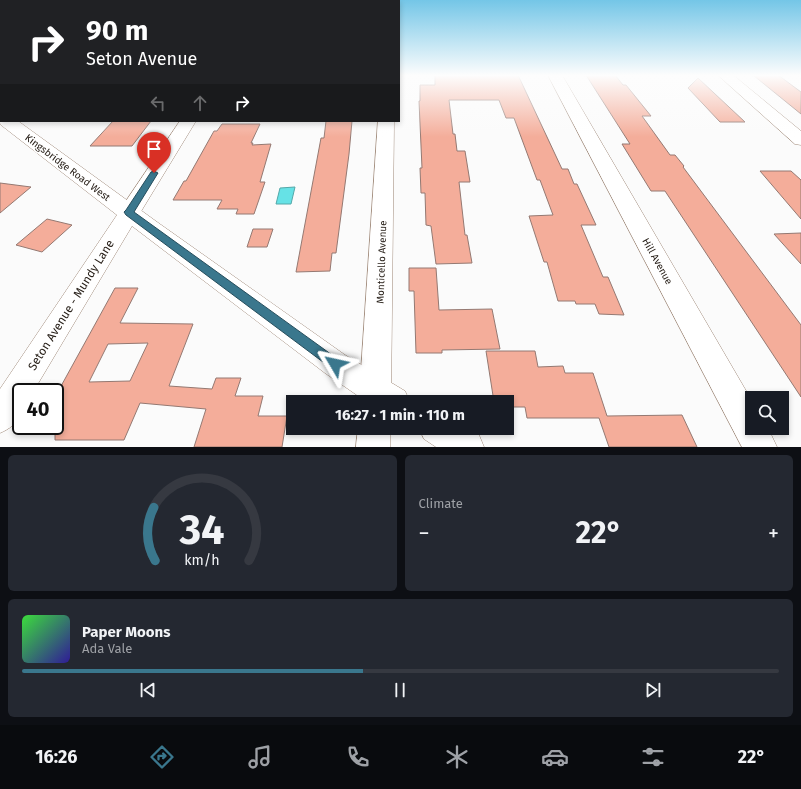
<!DOCTYPE html>
<html lang="en">
<head>
<meta charset="utf-8">
<style>
	:root { --surface:#171b24; --page:#242831; --text:#f1f3f6; --muted:#9ea1a6; --line:#363941; --accent:#3a778d }
	body { margin:0; font-family:"Fira Sans",sans-serif; background:var(--page); color:var(--text); height:100vh; display:flex; flex-direction:column; font-size:15px; white-space:nowrap }
	* { box-sizing:border-box; margin:0 }
	p { font-size:13px; color:var(--muted) }
	.icon { flex:none; width:22px; height:22px; fill:none; stroke:currentColor; stroke-width:2; stroke-linecap:round; stroke-linejoin:round }
	.map { position:relative; height:447px; overflow:hidden }
	.drawer { display:flex; flex-direction:column; gap:8px; padding:8px; background:#0d0f14; flex:1 }
	.drawer>* { flex:none }
	.hud { position:absolute; left:0px; top:0px; width:400px; height:122px; box-shadow:0 2px 6px #0003; background:#202124; color:#fff; overflow:hidden }
	.buttons { position:absolute; left:745px; top:391px; display:grid; gap:8px }
	.buttons a { display:grid; place-items:center; width:44px; height:44px; border-radius:0px; background:var(--surface); box-shadow:0 2px 6px #0003; font-size:20px }
	.speed { position:absolute; left:12px; top:383px; display:flex; gap:8px; font-size:20px; font-weight:700; text-align:center }
	.speed>* { display:grid; place-content:center; width:52px; height:52px; border-radius:50%; background:var(--surface); box-shadow:0 2px 6px #0003; line-height:1 }
	.speed .limit { border:2px solid #111; border-radius:6px; background:#fff; color:#111 }
	.pin { position:absolute; display:grid; place-items:center; width:34px; height:34px; color:#fff; margin:-41px -17px; border-radius:50% 50% 50% 0; rotate:-45deg; box-shadow:0 0 4px #0007 }
	.pin .icon { rotate:45deg }
	.me { position:absolute; width:44px; margin:-22px; rotate:306deg; stroke-linejoin:round; filter:drop-shadow(0 0 3px #0008) }
	.turn { display:flex; align-items:center; gap:14px; height:84px; padding:0 20px; font-size:18px }
	.turn .icon { width:52px; height:52px; stroke-width:2.5 }
	.turn b { display:block; font-size:28px; line-height:34px }
	.lanes { display:flex; align-items:center; height:38px; padding:0 20px; background:#0003; justify-content:center; gap:20px; direction:ltr }
	.lanes .off { opacity:.35 }
	.big { font-size:30px; font-weight:700; line-height:1.1 }
	.drawer .tile { flex:1; display:flex; flex-direction:column; justify-content:center; gap:6px; min-width:0; padding:0 14px; border-radius:6px; background:var(--page) }
	.drawer .dial { align-items:center; gap:0 }
	.dial svg { height:104px; overflow:visible; fill:none; stroke:var(--line); stroke-width:7; stroke-linecap:round; text-anchor:middle }
	.dial text { fill:var(--text); stroke:none }
	.song { display:flex; align-items:center; gap:12px }
	.cover { width:48px; height:48px; border-radius:6px; background:linear-gradient(135deg,hsl(120 70% 55%),hsl(250 70% 35%)) }
	.played { height:4px; border-radius:2px; background:linear-gradient(90deg,var(--accent) 45%,var(--line) 45%) }
	.keys { display:flex; justify-content:space-around; direction:ltr }
	.heat { display:flex; justify-content:space-between; align-items:center; font-size:22px; direction:ltr }
	.drawer .tiles { flex:1; display:grid; gap:8px; grid-template-columns:1fr 1fr }
	.tile:last-child { grid-column:span 2 }
	.trip { position:absolute; left:286px; top:395px; width:228px; height:40px; border-radius:0px; background:var(--surface); box-shadow:0 2px 6px #0003; font-weight:700; line-height:40px; text-align:center }
	.tab-bar { display:flex; height:64px; justify-content:space-around; align-items:center; background:#090b0e; color:var(--muted) }
	.tab-bar .icon { width:28px; height:28px }
	.tab-bar .active { color:var(--accent) }
	.tab-bar b { font-size:18px; color:var(--text) }
	.map>svg:first-child { display:block }
	.water { fill:#66e2e6; stroke:#54a8a9 }
	.building { fill:#f4ad9a; stroke:#947972; fill-rule:evenodd }
	.lines { fill:none; stroke-linecap:round; stroke-linejoin:round }
	.minor-casing { stroke:#9f8979; stroke-width:1 }
	.tertiary-casing { stroke:#9f8979; stroke-width:1 }
	.minor { fill:#fff; fill-rule:evenodd }
	.tertiary { fill:#fff; fill-rule:evenodd }
	.route { fill:#3a778d; stroke:#264d5c }
	.labels { text-anchor:middle; stroke-width:3.5; stroke-linejoin:round; paint-order:stroke }
	.street-label { font-size:10px; fill:#29211a; stroke:#fff }
	.near-street-label { font-size:12px; fill:#29211a; stroke:#fff }
</style>
</head>
<body>
<div class="map">
<svg width="801" height="447" viewBox="0 0 801 447">
	<rect width="100%" height="100%" fill="#fbfbfb"/>
	<!-- water -->
	<path class="water" d="M295,187L291,204H276L280,188Z"/>
	<!-- building -->
	<path class="building" d="M435,75H518L562,169H568L574,184H577L596,225H581L603,277H608L624,315L599,314L595,304H576L575,301H558L547,262H544L529,216L553,215L540,180H537L514,118H506L499,100H449L453,134H455L457,151H465L470,182H459L465,235H467L472,263L436,264L431,226L426,225L425,193H421L420,168H422L419,101H420V85H435Z
		M586,75H615L623,85H626L651,116H642L670,155H675L684,166L683,167L801,325V397L665,191H651L622,144H630Z
		M753,75H778L801,92V114Z
		M698,78L745,122H720L688,88Z
		M113,121H151L132,146H90Z
		M326,121H352L349,154L336,253H332L330,271L296,272L321,138H324Z
		M222,124H260L251,143H253L252,145L271,144L260,182H265L254,214H236L238,209H217L222,200H173L184,181H186L214,131H217Z
		M760,171H791L801,180V219Z
		M0,183L31,187L0,213Z
		M47,219L72,225L42,252L16,245Z
		M253,229H273L267,247H247Z
		M801,233V264L774,234Z
		M409,268H436L439,310L492,309L500,349L442,350V353H416L414,291H409Z
		M115,288H138L120,323L193,324L169,386L212,389L216,378H241L235,396H263L258,416H287L282,447H194L206,409L140,403L124,440H55V397ZM148,343L130,381L89,382L108,344Z
		M486,351H535L538,367L563,366L565,373H593L607,416L682,415L697,447H609L599,418H527L525,407H507V402H494Z"/>
	<g class="lines">
		<defs>
			<path id="minor" d="M548,75H562L752,401V428H768L777,447H742Z
				M718,75H733L801,131V145L795,144Z
				M0,104H1L0,115Z
				M180,121H196L137,218L129,220L121,218L118,213Z
				M378,121H394L391,402H359Z
				M358,428H390V447H356Z"/>
			<path id="tertiary" d="M1,118V121H18L157,222L345,355L405,391L410,402H367L325,373L132,226L33,392H21C21,413 21,424 0,433V389L117,215L1,125L0,123Z
				M419,428H466L479,435L484,447H436L424,439Z"/>
		</defs>
		<!-- minor casing -->
		<use href="#minor" class="minor-casing"/>
		<!-- tertiary casing -->
		<use href="#tertiary" class="tertiary-casing"/>
		<!-- minor -->
		<use href="#minor" class="minor"/>
		<!-- tertiary -->
		<use href="#tertiary" class="tertiary"/>
	</g>
	<!-- sky -->
	<linearGradient id="sky" x2="0" y2="1"><stop stop-color="#74c6e7"/><stop offset="0.55" stop-color="#fdfdfd"/><stop offset="1" stop-color="#fdfdfd" stop-opacity="0"/></linearGradient>
	<rect width="801" height="137" fill="url(#sky)"/>
	<!-- route -->
	<path class="route" d="M154,171L158,173L134,212L339,360L341,364L339,368L335,370L331,368L126,215L124,212L126,210L151,172Z"/>
	<g class="labels">
		<!-- street labels -->
		<g class="street-label">
			<text transform="translate(68 167) rotate(37)" y="4">Kingsbridge Road West</text>
			<text transform="translate(658 261) rotate(61)" y="4">Hill Avenue</text>
			<text transform="translate(381 262) rotate(-88)" y="4">Monticello Avenue</text>
		</g>
		<!-- near-street labels -->
		<g class="near-street-label">
			<text transform="translate(71 305) rotate(-58)" y="4">Seton Avenue - Mundy Lane</text>
		</g>
	</g>
</svg>
<div class="buttons">
<a><svg class="icon" aria-label="search" viewBox="0 0 24 24"><circle cx="10" cy="10" r="6"/><path d="M15 15l6 6"/></svg></a>
</div>
<div class="speed"><div class="limit">40</div></div>
<div class="pin" style="left:154px;top:173px;background:#d93025"><svg class="icon" aria-label="arrive" viewBox="0 0 24 24"><path d="M6 21V4h12l-3 4 3 4H6"/></svg></div>
<svg class="me" style="left:335px;top:364px" viewBox="-20 -20 40 40"><path d="M0-17L14 15 0 8-14 15z" fill="#3a778d" stroke="#fff" stroke-width="4"/></svg>
<div class="trip">16:27 · 1 min · 110 m</div>
<div class="hud">
<div class="turn"><svg class="icon" aria-label="right" viewBox="0 0 24 24"><path d="M7 20v-9h11M14 6l5 5-5 5"/></svg><div><b>90 m</b>Seton Avenue</div></div>
<div class="lanes"><svg class="icon off" aria-label="left" viewBox="0 0 24 24"><path d="M17 20v-9H6M10 6l-5 5 5 5"/></svg><svg class="icon off" aria-label="ahead" viewBox="0 0 24 24"><path d="M12 20V5M6 11l6-6 6 6"/></svg><svg class="icon" aria-label="right" viewBox="0 0 24 24"><path d="M7 20v-9h11M14 6l5 5-5 5"/></svg></div>
</div>
</div>
<section class="drawer">
<div class="tiles">
<div class="tile dial"><svg viewBox="0 0 100 80">
<path d="M14 69A42 42 0 1 1 86 69"/>
<path d="M14 69A42 42 0 0 1 13 28" stroke="#3a778d"/>
<text x="50" y="56" font-size="32" font-weight="700">34</text>
<text x="50" y="72" font-size="11">km/h</text>
</svg></div>
<div class="tile"><p>Climate</p>
<div class="heat"><a>−</a><b class="big">22°</b><a>+</a></div>
</div>
<div class="tile">
<div class="song"><i class="cover"></i><div><b>Paper Moons</b><p>Ada Vale</p></div></div>
<div class="played"></div>
<div class="keys"><svg class="icon" aria-label="previous" viewBox="0 0 24 24"><path d="M18 5L8 12l10 7zM5 5v14"/></svg><svg class="icon" aria-label="pause" viewBox="0 0 24 24"><path d="M8 5v14M16 5v14"/></svg><svg class="icon" aria-label="next" viewBox="0 0 24 24"><path d="M6 5l10 7-10 7zM19 5v14"/></svg></div>
</div>
</div>
</section>
<nav class="tab-bar">
<b>16:26</b>
<svg class="icon active" aria-label="directions" viewBox="0 0 24 24"><path d="M12 3l9 9-9 9-9-9zM9 14v-3h6M13 9l2 2-2 2"/></svg>
<svg class="icon" aria-label="music" viewBox="0 0 24 24"><path d="M9 18V5l10-2v13"/><circle cx="6" cy="18" r="3"/><circle cx="16" cy="16" r="3"/></svg>
<svg class="icon" aria-label="phone" viewBox="0 0 24 24"><path d="M5 4h4l2 5-3 2q2 4 5 5l2-3 5 2v4C11 20 4 13 5 4z"/></svg>
<svg class="icon" aria-label="climate" viewBox="0 0 24 24"><path d="M12 3v18M4 7l16 10M4 17L20 7"/></svg>
<svg class="icon" aria-label="car" viewBox="0 0 24 24"><path d="M5 17H2v-5l4-1 3-4h7l3 4 3 1v5h-3M9 17h6M6 11h13"/><circle cx="7" cy="17" r="2"/><circle cx="17" cy="17" r="2"/></svg>
<svg class="icon" aria-label="filters" viewBox="0 0 24 24"><path d="M4 7h16M4 17h16"/><circle cx="9" cy="7" r="2"/><circle cx="15" cy="17" r="2"/></svg>
<b>22°</b>
</nav>
</body>
</html>
